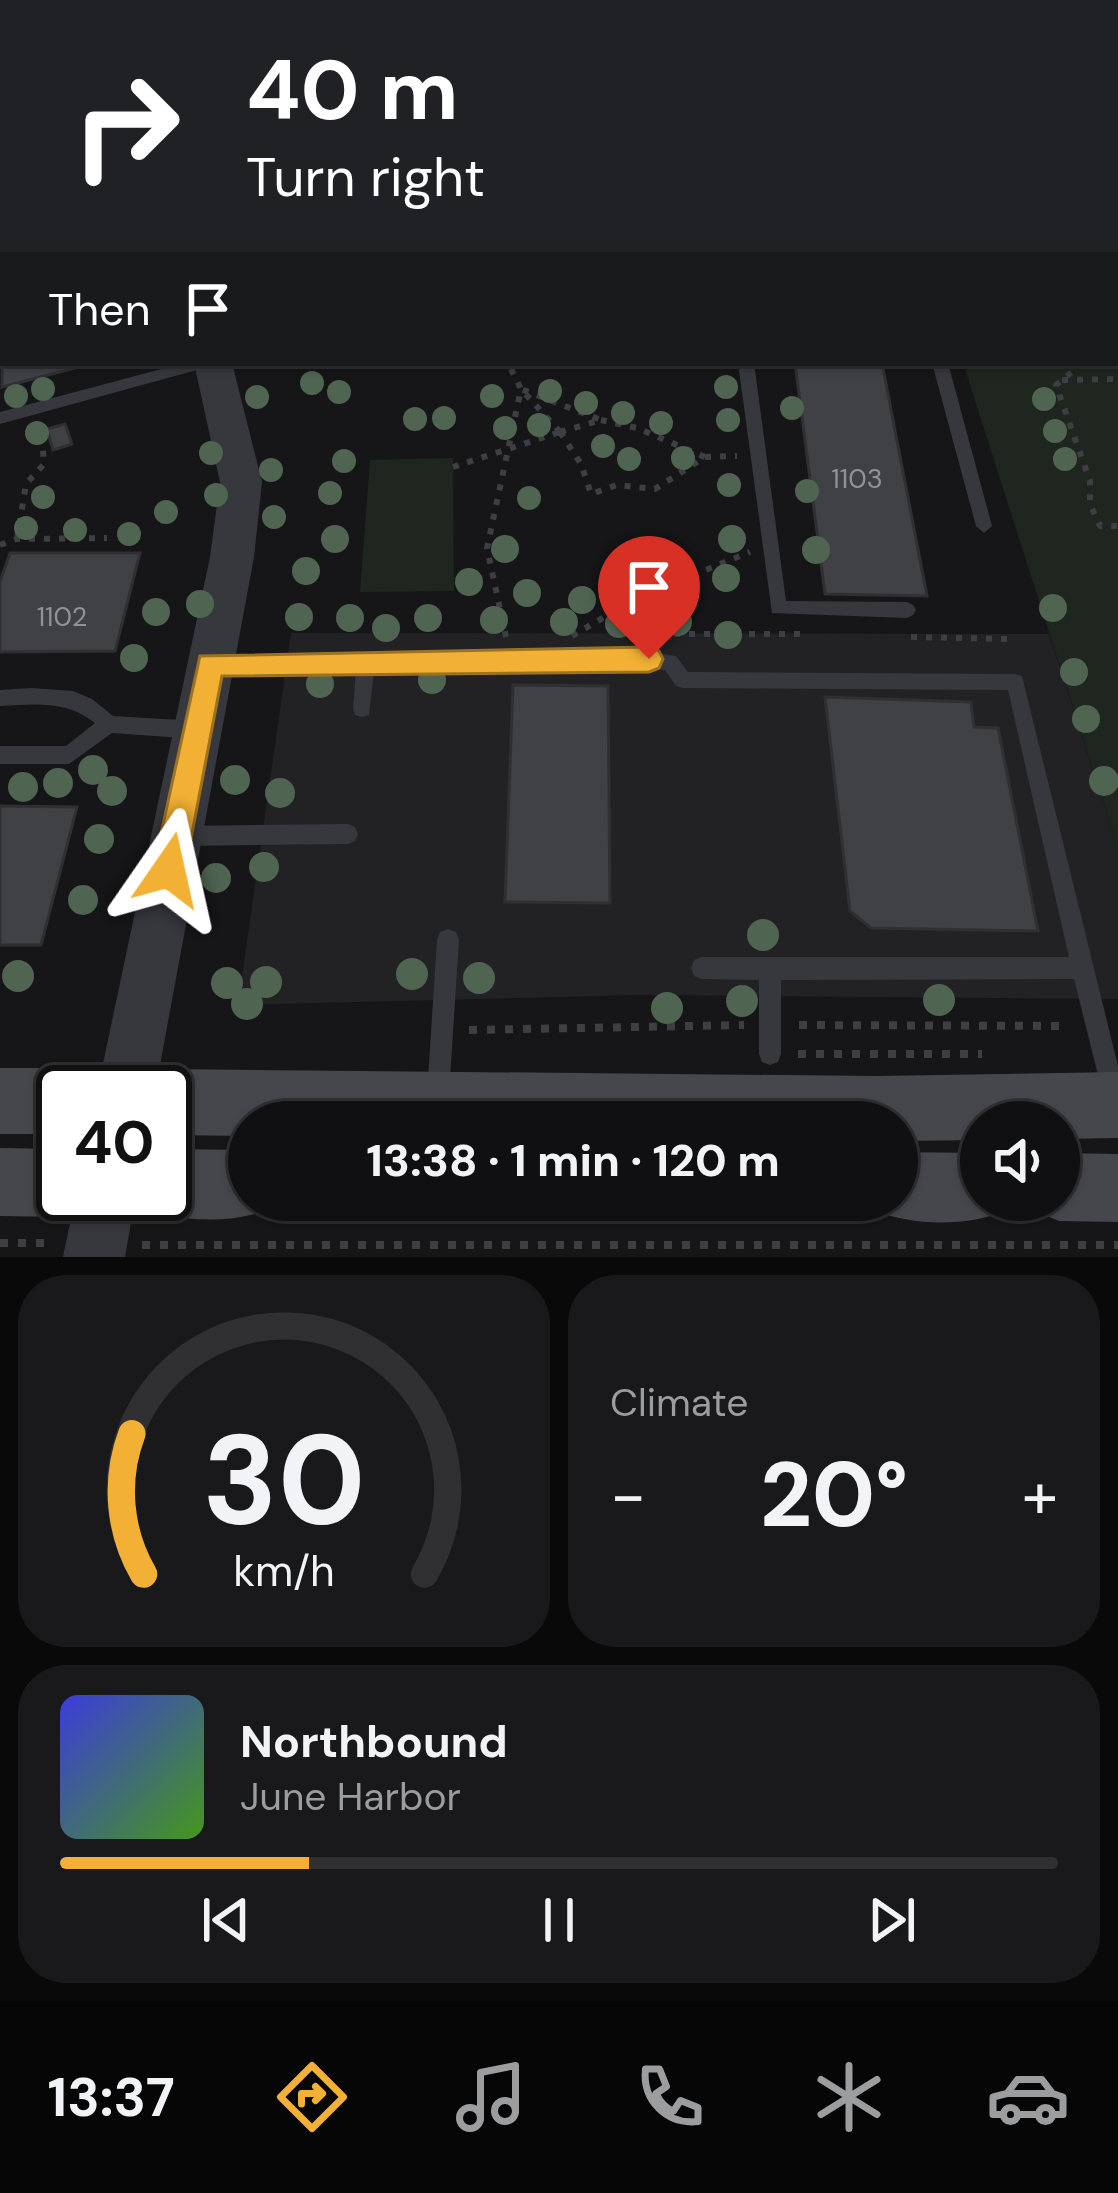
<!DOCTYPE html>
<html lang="en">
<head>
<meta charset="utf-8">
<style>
	:root { --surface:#101012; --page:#19191b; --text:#f1f3f6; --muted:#9c9d9f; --line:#303032; --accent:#f2b134 }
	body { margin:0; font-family:"DM Sans",sans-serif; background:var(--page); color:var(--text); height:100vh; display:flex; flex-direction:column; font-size:45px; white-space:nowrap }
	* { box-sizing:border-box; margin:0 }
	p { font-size:39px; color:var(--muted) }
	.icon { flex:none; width:66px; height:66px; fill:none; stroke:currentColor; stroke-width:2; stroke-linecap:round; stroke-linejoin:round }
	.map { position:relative; height:1257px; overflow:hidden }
	.side { display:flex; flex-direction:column; gap:18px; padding:18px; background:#09090a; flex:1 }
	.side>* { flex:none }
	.guide { position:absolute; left:0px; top:0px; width:1119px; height:366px; box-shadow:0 3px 9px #0004,0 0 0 3px var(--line); background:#202124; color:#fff; overflow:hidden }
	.fabs { position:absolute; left:960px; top:1101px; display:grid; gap:24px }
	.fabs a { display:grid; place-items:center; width:120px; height:120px; border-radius:50%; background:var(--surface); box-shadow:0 3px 9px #0004,0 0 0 3px var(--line); font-size:60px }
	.speed { position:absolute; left:36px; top:1065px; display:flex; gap:24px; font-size:60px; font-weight:700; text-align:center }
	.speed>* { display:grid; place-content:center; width:156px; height:156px; border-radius:50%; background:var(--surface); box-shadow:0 3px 9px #0004,0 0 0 3px var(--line); line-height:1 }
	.speed .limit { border:6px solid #111; border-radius:18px; background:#fff; color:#111 }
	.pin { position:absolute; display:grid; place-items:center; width:102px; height:102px; color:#fff; margin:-123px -51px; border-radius:50% 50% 50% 0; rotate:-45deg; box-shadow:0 0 12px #0007 }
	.pin .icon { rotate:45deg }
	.me { position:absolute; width:132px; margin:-66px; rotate:11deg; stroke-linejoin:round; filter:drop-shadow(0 0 9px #0008) }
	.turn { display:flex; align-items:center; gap:42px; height:252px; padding:0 48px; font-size:54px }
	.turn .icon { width:156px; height:156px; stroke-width:2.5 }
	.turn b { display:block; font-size:84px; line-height:102px }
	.then { display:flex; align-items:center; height:114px; padding:0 48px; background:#0003; gap:24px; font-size:45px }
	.big { font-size:90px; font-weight:800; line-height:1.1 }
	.side .widget { flex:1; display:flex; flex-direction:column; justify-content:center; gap:18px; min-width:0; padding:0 42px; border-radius:48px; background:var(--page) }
	.side .dial { align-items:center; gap:0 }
	.dial svg { height:312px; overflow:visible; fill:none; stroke:var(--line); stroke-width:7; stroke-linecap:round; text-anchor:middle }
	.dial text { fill:var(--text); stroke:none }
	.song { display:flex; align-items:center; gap:36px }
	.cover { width:144px; height:144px; border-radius:18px; background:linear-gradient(135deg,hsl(240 70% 55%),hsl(100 70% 35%)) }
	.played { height:12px; border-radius:6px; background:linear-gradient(90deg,var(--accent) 25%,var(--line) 25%) }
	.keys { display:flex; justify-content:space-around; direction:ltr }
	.heat { display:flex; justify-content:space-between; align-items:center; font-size:66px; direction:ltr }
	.side .tiles { flex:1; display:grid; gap:18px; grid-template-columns:1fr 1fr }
	.widget:last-child { grid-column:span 2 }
	.trip { position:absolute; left:228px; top:1101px; width:690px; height:120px; border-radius:60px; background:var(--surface); box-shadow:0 3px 9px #0004,0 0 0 3px var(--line); font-weight:800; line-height:120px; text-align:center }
	.menu { display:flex; height:192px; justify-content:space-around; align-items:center; background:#060607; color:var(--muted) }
	.menu .icon { width:84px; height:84px }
	.menu .current { color:var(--accent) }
	.menu b { font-size:54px; color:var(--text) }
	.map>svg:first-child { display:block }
	.built { fill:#222225 }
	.green { fill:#1e261f }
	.building { fill:#404145; stroke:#303034; stroke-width:3 }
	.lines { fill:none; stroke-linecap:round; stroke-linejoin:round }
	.path-far2 { stroke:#3d3f44; stroke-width:4.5; stroke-dasharray:4.5 6; stroke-linecap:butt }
	.path-far1 { stroke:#3d3f44; stroke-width:6; stroke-dasharray:6 9; stroke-linecap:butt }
	.path { stroke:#3d3f44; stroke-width:8; stroke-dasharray:8 10; stroke-linecap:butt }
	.service { fill:#37383d; fill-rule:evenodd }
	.tertiary { fill:#37383d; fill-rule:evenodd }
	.secondary { fill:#45474d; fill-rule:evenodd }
	.tree { fill:#506452 }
	.route { fill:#f2b134; stroke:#9d7322; stroke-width:3 }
	.labels { text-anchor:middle; stroke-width:12; stroke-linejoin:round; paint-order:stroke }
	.number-label { font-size:27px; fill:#8e929b }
</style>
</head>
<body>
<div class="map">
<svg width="1118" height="1257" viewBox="0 0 1118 1257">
	<rect width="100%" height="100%" fill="#161618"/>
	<!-- built -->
	<path class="built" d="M291,633L1049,634L1118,848V999L637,995L238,1005Z"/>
	<!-- green -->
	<path class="green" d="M144,0H1118V848L963,363H1116V3Z
		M453,458L454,591L360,592L370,460Z"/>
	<!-- building -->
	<path class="building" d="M0,0L52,3H3L0,236Z
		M279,0H417L419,3H280Z
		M3,318V363H94L2,387Z
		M795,363H882L927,596L825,594Z
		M65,424L72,444L53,450L47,429Z
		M10,553H140L115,651L0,652V582Z
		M513,685L608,686L610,903L505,902Z
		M825,697L971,702L974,727L998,728L1038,931L871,928L850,911Z
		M0,806L77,807L41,945H0Z"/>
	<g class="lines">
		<!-- path-far2 -->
		<path class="path-far2" d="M193,3L207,0"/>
		<!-- path-far1 -->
		<path class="path-far1" d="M1083,363L1056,385L1090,481V504L1100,526H1118
			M1062,380L1118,379
			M560,432L581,464L591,494L617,485L655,489L705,457L637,428L601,420
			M560,432L521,389L601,420
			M560,432L601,420
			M705,457L737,456
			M453,467L560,432
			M17,539L26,484L44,464L41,425
			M0,545L17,539L107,538
			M659,634H802
			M572,636L639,597L750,552
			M506,637L487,548L521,389L508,363
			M911,637L1008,639"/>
		<!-- path -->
		<path class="path" d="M799,1025L1068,1026
			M469,1030L744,1025
			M798,1054H982
			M0,1243H50
			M142,1245H1118"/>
		<!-- service -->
		<path class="service" d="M70,0H86L89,3H73Z
			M184,363H212L204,368L0,424V412Z
			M738,363H754L786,601L907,602L913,605L916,610L913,615L907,618L772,613Z
			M932,363H948L992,526L984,533L976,526Z
			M649,652L676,656L688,672L1015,674L1022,676L1118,1066V1105L1106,1103L1103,1095L1074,979L781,980V1054L778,1062L770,1065L762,1062L759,1054V980L702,979L694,976L691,968L694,960L702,957H1069L1008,690L683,688L676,686L665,670L649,668L374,671L369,715L362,717L355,715L353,709L356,671L215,672L209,670L206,664L209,658L215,656Z
			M31,688L73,691L92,699L113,716L197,721L204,724L207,730L204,736L197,739L112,733L69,764H0V746H66L95,723C67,700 34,704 0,706V690Z
			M348,824L355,827L358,834L355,841L348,844L180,846L173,843L170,836L173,829L180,826Z
			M448,929L456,932L459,940L449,1094L446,1102L438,1105L430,1102L427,1094L437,940L440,932Z"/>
		<!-- tertiary -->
		<path class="tertiary" d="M85,0H113L114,3H86Z
			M194,363H232L262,482L254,557L155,1092H97L210,557L220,482Z
			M76,1194H136L125,1257H63Z"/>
		<!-- secondary -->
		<path class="secondary" d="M0,1068H63L86,1078L92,1092H63V1134H0Z
			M165,1069L877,1076L1118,1072V1138L1059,1139V1122H981V1140L897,1141V1122H249V1136L165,1135V1092H136L142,1079Z
			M0,1148L63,1149V1194H92L87,1207L63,1217L0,1216Z
			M165,1149L249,1150V1200H276L273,1208C234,1224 180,1223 141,1207L136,1194H165Z
			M897,1152L981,1153V1200H1010L1005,1211C966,1227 912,1226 873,1210L869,1200H897Z
			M1059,1153L1118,1154V1222L1059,1221L1035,1211L1030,1200H1059Z"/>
	</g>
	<!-- trees -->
	<g class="tree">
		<circle cx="312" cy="383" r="12"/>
		<circle cx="726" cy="387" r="12"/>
		<circle cx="43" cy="389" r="12"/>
		<circle cx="550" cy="391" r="12"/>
		<circle cx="339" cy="392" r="12"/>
		<circle cx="16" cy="396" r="12"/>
		<circle cx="492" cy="396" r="12"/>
		<circle cx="257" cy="397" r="12"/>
		<circle cx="1044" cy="399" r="12"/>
		<circle cx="586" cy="403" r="12"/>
		<circle cx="792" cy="408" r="12"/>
		<circle cx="623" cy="413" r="12"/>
		<circle cx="444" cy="418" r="12"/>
		<circle cx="415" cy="419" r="12"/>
		<circle cx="728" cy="420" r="12"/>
		<circle cx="661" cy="423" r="12"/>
		<circle cx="539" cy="425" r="12"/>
		<circle cx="505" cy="428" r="12"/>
		<circle cx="1055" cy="431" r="12"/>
		<circle cx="37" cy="433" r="12"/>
		<circle cx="603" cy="446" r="12"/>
		<circle cx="211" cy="453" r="12"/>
		<circle cx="683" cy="458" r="12"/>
		<circle cx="629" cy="459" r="12"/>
		<circle cx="1065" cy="459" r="12"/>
		<circle cx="344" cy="461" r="12"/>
		<circle cx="271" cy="470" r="12"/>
		<circle cx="729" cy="485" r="12"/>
		<circle cx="807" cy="491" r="12"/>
		<circle cx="330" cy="493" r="12"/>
		<circle cx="216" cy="495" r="12"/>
		<circle cx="43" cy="497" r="12"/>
		<circle cx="529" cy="498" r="12"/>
		<circle cx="166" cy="512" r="12"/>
		<circle cx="274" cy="517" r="12"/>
		<circle cx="26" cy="528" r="12"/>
		<circle cx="75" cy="530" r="12"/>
		<circle cx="129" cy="534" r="12"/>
		<circle cx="335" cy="539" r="14"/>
		<circle cx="732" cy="539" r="14"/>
		<circle cx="505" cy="549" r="14"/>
		<circle cx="816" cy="550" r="14"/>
		<circle cx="306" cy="571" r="14"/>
		<circle cx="726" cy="578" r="14"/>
		<circle cx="469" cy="582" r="14"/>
		<circle cx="527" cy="593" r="14"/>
		<circle cx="582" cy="600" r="14"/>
		<circle cx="200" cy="604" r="14"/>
		<circle cx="1053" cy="608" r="14"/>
		<circle cx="156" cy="612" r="14"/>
		<circle cx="299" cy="617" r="14"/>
		<circle cx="350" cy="618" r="14"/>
		<circle cx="428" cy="618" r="14"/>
		<circle cx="494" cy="620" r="14"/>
		<circle cx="564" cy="622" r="14"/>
		<circle cx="678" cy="622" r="14"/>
		<circle cx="647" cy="623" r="14"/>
		<circle cx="619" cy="624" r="14"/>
		<circle cx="386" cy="628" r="14"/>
		<circle cx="728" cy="635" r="14"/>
		<circle cx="134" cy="658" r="14"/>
		<circle cx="1074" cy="672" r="14"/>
		<circle cx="432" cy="680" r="14"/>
		<circle cx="320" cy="684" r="14"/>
		<circle cx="1086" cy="719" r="14"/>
		<circle cx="93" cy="770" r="15"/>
		<circle cx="235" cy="780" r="15"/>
		<circle cx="1104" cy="781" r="15"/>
		<circle cx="58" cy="783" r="15"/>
		<circle cx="23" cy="787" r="15"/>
		<circle cx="112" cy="791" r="15"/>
		<circle cx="280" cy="793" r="15"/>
		<circle cx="99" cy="839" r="15"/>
		<circle cx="264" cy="867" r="15"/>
		<circle cx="216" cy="878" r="15"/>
		<circle cx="83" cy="900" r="15"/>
		<circle cx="763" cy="935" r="16"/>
		<circle cx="412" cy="974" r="16"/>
		<circle cx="18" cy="976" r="16"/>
		<circle cx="479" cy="978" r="16"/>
		<circle cx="266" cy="982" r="16"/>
		<circle cx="227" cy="983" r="16"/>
		<circle cx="939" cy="1000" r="16"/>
		<circle cx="742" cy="1001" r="16"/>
		<circle cx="247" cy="1004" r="16"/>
		<circle cx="667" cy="1008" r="16"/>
	</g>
	<!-- route -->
	<path class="route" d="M649,647L659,651L663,659L659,668L649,672L222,676L185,870L180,881L169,885L158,881L153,870L200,656Z"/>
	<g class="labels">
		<!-- number labels -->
		<g class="number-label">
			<text x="857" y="488">1103</text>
			<text x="62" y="626">1102</text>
		</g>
	</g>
</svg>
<div class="fabs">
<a><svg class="icon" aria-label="sound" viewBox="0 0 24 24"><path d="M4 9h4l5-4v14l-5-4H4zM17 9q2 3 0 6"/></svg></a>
</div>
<div class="speed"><div class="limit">40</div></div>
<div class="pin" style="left:649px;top:659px;background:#d93025"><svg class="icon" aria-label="arrive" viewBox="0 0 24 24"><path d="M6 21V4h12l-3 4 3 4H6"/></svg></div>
<svg class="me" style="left:169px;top:870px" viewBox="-20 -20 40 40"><path d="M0-17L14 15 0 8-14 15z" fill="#f2b134" stroke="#fff" stroke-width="4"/></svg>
<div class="trip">13:38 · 1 min · 120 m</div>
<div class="guide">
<div class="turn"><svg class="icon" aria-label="right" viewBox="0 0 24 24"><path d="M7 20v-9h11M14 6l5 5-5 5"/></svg><div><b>40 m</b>Turn right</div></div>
<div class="then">Then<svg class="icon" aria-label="arrive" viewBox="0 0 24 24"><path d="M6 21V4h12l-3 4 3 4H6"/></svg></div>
</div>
</div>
<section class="side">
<div class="tiles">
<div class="widget dial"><svg viewBox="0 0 100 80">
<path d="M14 69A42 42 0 1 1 86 69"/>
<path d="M14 69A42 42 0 0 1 11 33" stroke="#f2b134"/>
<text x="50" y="56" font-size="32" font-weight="700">30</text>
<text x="50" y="72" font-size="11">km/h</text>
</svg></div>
<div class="widget"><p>Climate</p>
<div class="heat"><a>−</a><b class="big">20°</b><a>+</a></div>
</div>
<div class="widget">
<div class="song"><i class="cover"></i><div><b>Northbound</b><p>June Harbor</p></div></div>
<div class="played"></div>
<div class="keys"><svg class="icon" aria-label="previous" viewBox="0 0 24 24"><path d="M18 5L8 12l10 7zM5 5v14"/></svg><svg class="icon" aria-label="pause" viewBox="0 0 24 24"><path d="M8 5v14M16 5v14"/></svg><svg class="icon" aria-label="next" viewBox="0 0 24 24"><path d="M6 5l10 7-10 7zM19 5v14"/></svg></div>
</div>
</div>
</section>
<nav class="menu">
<b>13:37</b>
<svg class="icon current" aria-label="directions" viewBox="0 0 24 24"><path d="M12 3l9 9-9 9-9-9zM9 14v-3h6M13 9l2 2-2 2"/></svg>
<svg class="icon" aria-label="music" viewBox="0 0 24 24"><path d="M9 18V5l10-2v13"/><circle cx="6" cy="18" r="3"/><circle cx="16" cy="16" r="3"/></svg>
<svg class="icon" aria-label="phone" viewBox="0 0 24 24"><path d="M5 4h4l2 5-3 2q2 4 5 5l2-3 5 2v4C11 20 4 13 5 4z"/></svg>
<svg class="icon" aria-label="climate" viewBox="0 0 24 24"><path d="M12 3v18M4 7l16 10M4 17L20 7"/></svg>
<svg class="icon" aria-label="car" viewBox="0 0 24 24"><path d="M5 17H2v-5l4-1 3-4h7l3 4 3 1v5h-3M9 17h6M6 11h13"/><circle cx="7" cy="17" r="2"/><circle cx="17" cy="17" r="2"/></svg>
</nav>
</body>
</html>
